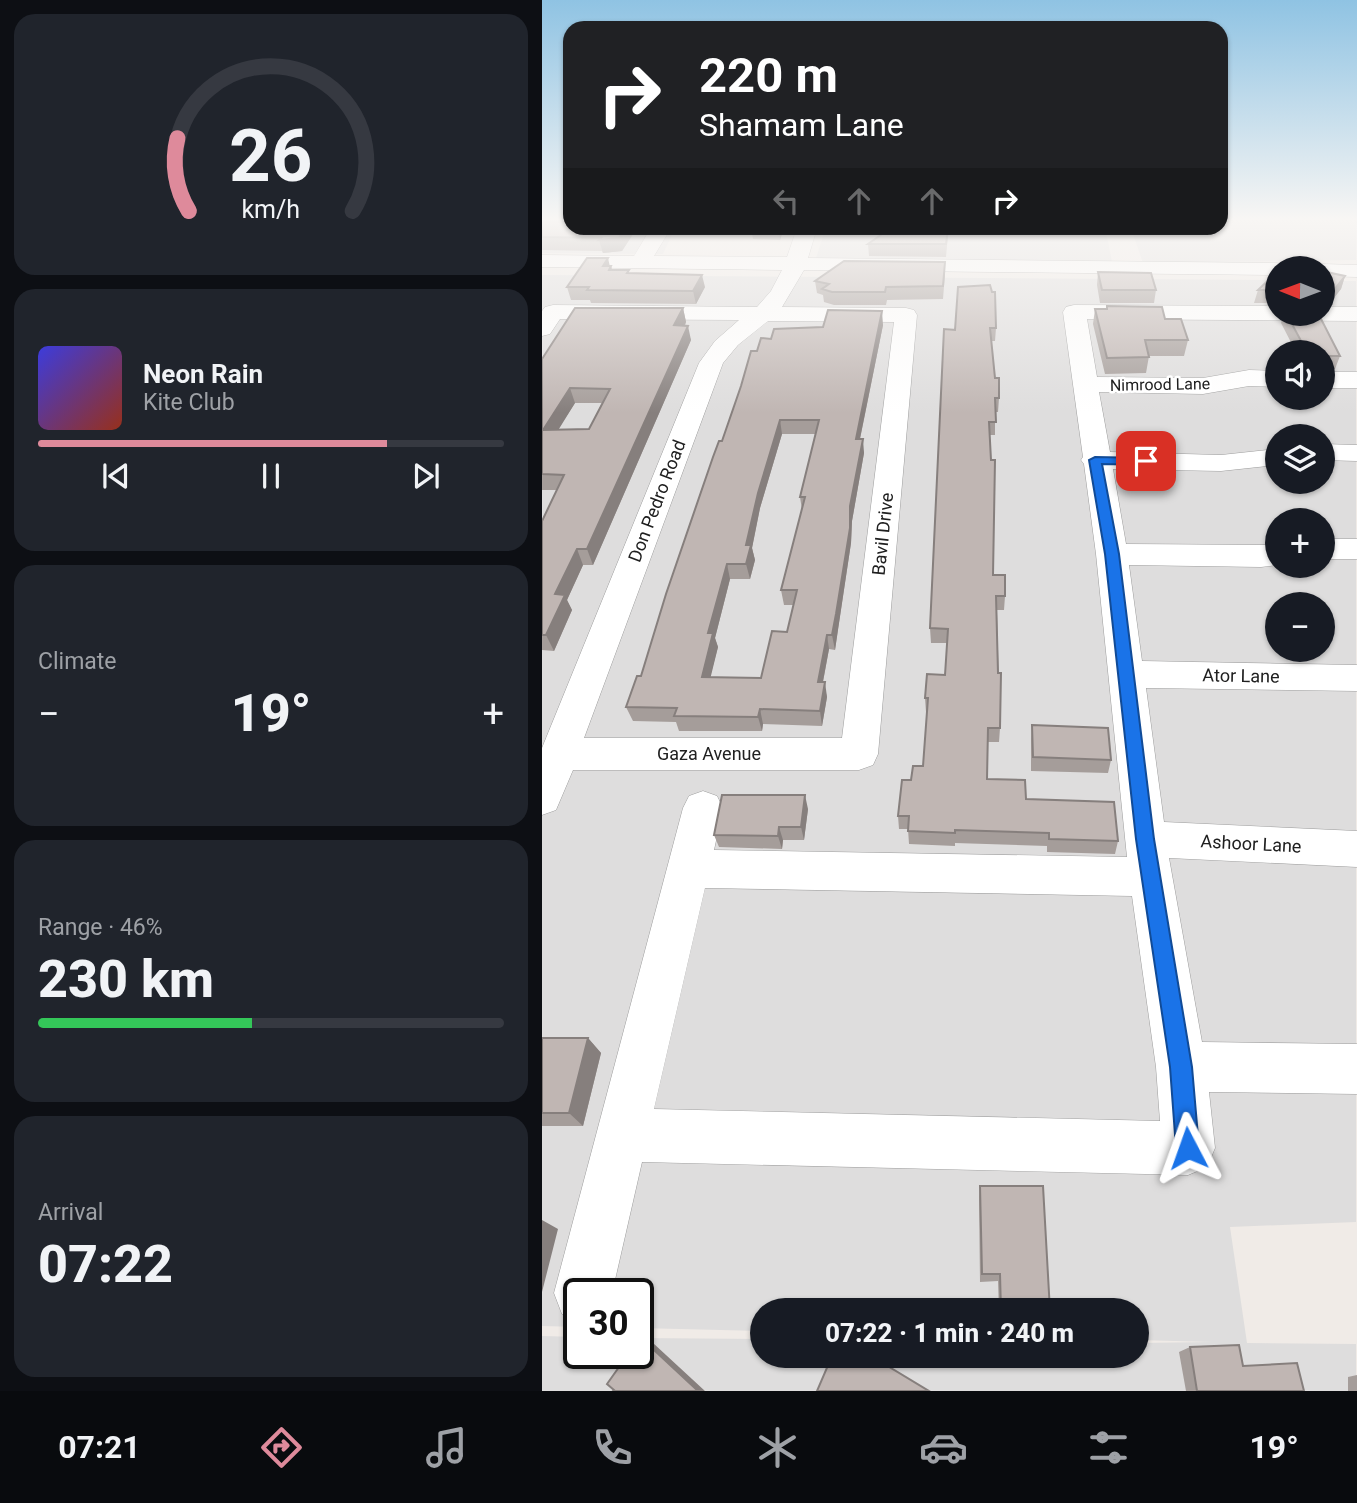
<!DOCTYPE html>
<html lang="en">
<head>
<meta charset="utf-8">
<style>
	:root { --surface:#171b24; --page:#20242c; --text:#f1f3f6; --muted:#9ea1a6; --line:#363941; --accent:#de8a9b }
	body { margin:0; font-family:Roboto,sans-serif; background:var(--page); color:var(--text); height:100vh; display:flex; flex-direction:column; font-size:26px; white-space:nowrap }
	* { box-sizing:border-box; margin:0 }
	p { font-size:23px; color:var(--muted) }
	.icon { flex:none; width:38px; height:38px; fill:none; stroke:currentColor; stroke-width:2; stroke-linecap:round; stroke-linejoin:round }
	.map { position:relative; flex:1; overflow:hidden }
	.drawer { display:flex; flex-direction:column; gap:14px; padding:14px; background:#0d0f14; width:542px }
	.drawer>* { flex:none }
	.banner { position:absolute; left:21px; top:21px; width:665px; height:214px; border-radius:21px; box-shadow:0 2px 5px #0004; background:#202124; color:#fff; overflow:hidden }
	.needle { width:46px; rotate:271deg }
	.fabs { position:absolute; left:723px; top:256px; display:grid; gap:14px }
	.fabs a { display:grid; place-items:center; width:70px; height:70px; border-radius:50%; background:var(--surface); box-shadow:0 2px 5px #0004; font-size:35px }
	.speed { position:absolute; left:21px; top:1278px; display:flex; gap:14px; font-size:35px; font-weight:700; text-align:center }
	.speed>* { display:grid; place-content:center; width:91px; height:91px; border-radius:50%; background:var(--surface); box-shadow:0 2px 5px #0004; line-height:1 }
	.speed .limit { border:4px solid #111; border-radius:10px; background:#fff; color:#111 }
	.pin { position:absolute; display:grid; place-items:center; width:60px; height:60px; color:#fff; margin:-30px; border-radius:14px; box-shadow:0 4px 10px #0006 }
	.me { position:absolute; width:77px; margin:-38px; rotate:356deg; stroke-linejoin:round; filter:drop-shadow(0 0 5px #0008) }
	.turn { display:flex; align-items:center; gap:24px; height:147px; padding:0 21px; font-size:32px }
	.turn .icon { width:91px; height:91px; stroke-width:2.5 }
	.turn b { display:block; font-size:49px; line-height:60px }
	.lanes { display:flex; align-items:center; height:66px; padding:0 21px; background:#0003; justify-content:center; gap:35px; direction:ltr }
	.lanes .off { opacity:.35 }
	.big { font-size:52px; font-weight:800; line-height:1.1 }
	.drawer .tile { flex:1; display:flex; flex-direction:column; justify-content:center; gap:10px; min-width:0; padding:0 24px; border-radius:21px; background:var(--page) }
	.drawer .dial { align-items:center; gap:0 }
	.dial svg { height:182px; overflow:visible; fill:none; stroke:var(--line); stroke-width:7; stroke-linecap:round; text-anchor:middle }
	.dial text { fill:var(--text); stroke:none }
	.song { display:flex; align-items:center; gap:21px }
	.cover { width:84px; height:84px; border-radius:10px; background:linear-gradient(135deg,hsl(240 70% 55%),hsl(10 70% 35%)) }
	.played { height:7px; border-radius:4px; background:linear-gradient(90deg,var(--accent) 75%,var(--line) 75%) }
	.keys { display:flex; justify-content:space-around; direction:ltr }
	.heat { display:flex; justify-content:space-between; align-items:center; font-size:38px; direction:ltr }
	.charge { height:10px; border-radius:5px; background:linear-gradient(90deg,#34c759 46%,var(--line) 0) }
	.trip { position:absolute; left:208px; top:1298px; width:399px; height:70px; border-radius:35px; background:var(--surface); box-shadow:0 2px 5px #0004; font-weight:800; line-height:70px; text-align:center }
	.tab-bar { display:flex; height:112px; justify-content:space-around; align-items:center; background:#090b0e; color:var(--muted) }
	.tab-bar .icon { width:49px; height:49px }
	.tab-bar .active { color:var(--accent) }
	.tab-bar b { font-size:32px; color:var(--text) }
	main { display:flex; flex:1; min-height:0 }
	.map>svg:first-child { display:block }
	.residential { fill:#dedddd; fill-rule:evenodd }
	.education { fill:#fdf9e2 }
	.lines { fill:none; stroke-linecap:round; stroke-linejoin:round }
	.minor-casing { stroke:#9d9d9d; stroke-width:1 }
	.minor { fill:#fff; fill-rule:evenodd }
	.wall { fill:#a59d9a; fill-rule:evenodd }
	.shaded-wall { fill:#867f7d }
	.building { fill:#c0b6b3; stroke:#867f7d; stroke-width:2; fill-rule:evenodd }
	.route { fill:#1a73e8; stroke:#114b97; stroke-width:2 }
	.labels { text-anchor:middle; stroke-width:5; stroke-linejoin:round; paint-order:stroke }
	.far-street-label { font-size:16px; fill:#202020; stroke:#fff }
	.street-label { font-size:18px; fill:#202020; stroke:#fff }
</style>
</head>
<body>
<main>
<section class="drawer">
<div class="tile dial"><svg viewBox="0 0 100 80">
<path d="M14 69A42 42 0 1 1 86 69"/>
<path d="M14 69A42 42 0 0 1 9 37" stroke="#de8a9b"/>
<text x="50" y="56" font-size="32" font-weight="700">26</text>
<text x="50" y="72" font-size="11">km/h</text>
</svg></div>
<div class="tile">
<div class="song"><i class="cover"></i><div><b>Neon Rain</b><p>Kite Club</p></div></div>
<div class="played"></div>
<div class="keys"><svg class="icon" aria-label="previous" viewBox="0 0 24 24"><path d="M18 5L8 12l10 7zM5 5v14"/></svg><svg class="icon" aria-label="pause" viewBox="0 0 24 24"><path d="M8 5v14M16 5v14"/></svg><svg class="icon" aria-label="next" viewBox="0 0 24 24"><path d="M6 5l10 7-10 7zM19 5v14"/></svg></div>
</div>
<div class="tile"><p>Climate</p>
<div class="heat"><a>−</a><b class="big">19°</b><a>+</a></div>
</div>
<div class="tile"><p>Range · 46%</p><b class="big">230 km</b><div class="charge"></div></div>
<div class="tile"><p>Arrival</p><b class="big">07:22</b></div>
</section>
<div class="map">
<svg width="815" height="1391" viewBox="0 0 815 1391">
	<rect width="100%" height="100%" fill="#f0ebe7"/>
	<!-- residential -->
	<path class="residential" d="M0,218L28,228H133L121,254L0,253Z
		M679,218H814V260L601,263L589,228H679Z
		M283,230L564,232L570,262L274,258Z
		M0,275L735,280V313H780L781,281H814V1222L688,1227L705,1343L814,1344V1391H0V1336L37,1337V1353H96V1338L220,1339V1356H595V1343L670,1342L595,1340V1311H220V1331L96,1328V1293H37V1327L0,1326ZM735,352H780V397H735ZM735,436H780V481H735ZM735,520H780V565H735ZM735,604H780V649H735Z"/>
	<!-- education -->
	<path class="education" d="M284,228H563L564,232L283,230Z"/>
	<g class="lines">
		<defs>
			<path id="minor" d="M109,228H129L112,256L245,257L255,228H275L266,258L735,263L745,268H735V275L262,270L240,307L364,308L372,310L375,315L336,754L331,765L317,770H31L14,810L0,815V748L157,363L173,341L197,320L18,319L8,334L0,336V311L3,307L11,305L215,307L229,291L240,270L0,267V255L92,256ZM226,321L352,322L300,738H42L181,363L196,345Z
				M780,264L815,265V277L780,276V268H771Z
				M532,305L735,306V313H780V307H815V321L545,319L555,377L661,378L707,370L735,371V387L707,386L661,394L557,392L568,452L679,455L735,449V465L679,471L571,469L584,544L735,545V565L719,567L587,565L600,661L815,665V691L604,688L622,822L815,831V867L627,858L660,1042L815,1044V1094L667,1092L673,1148L665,1167L646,1175L100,1162L70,1293H37V1320L20,1314L12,1293L141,808L147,796L161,791L175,796L181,808L172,850L585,857L554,554L542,464L539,460L541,457L521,312L524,307ZM163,888L590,896L614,1067L618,1121L112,1109Z
				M780,372H815V388H780Z
				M780,444L815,445V461L780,460Z
				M780,539H815V559H780Z"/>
		</defs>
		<!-- minor casing -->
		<use href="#minor" class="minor-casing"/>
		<!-- minor -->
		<use href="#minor" class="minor"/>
	</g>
	<!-- wall -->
	<path class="wall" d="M0,218L28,228H95L80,251L61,253L60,251L0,250Z
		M209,228H242L238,240L211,239Z
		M406,235L404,257L327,256L326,244Z
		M69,266L70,270L163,287L154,304L49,303L48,300H29L25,287Z
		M780,271L803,276L799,289L787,304L780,303Z
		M556,272L614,290L612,303H558L555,285Z
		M735,272V303H712L716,290Z
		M403,274L401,299L345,300L344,305H292L282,302L281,295L275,293L273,281Z
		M565,306L623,319L646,340L642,356H607L604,373L563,374L551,324L553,309H564Z
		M141,308L144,322L143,326L149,340L51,565H41L25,600L30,610L12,651L0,650V521L15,490H0V359ZM33,403H60L47,429H16Z
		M742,313H776L798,356L793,369H780V352H754L739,323Z
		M341,325L318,439L322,453L310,521L309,543L296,629L293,650L287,649L281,682L285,697L280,726L221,724L220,731H137L134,722L91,721L84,707L99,676L180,441L215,351L229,339L281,327ZM240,434H274L258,497L260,510L239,590L242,605H252L245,632L219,678L168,677L176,647L173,638L188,579H208L213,560L210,548L218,508Z
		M454,328L453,341H449L453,378L457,398L456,412H453V435H448L451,575L463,596L462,610H455L458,728L457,742H446L445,779L484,799L576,841L573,854L505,852V846L413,843V846L367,844L366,829H357L356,816L369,780L381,766L385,712H384L383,698L403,675L405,643H389L388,628L402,329Z
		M490,725L569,760L566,773L489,771V739Z
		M266,809L262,840H241L240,849L177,847L172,835Z
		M0,1038H46L59,1053L41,1126H0Z
		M438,1186L508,1311H457L456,1281L438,1282L437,1197Z
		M648,1347L701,1366L762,1391H644L637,1352Z
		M815,1375V1391H806V1377Z"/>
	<!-- shaded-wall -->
	<path class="shaded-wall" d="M83,228H95L80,251L61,253L57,240Z
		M236,228H242L238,240Z
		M66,258L68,267L69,266L72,279L61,266Z
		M160,275L163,287L154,304L151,291Z
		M803,276L799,289L787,304L791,291Z
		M141,308L144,322L135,340L132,325Z
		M340,311L341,325L315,453L314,439Z
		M146,326L149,340L51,565L45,549Z
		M28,388L33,403L7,445L1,430Z
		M238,420L240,434L218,508L210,548L213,560L208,579L204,564V545L216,493Z
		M321,439L322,453L310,521L309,543L293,650L290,635L308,506Z
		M35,549L41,565L25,600L30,610L12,651L4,635L13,594Z
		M185,564L188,579L173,638L176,647L165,692L160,677L166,633Z
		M285,635L287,649L278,697L276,682Z
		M283,682L285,697L280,726L278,711Z
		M218,709L221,724L220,731L216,717Z
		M263,795L266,809L262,840L259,827Z
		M237,827L241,840L240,849L236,836Z
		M46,1038L59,1053L41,1126L27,1113Z
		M0,1220L16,1229L0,1292Z
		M98,1337L111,1343L163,1391H156Z"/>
	<!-- building -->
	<path class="building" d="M0,218H28V228H83L77,238L57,240L59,238L0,237Z
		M349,228H406L404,244H326Z
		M45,258H66L61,266H69L67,270H87L85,273L160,275L151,291L45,290L47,287H25Z
		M302,261L403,262L401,286L344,287L343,292H290L280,289L287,284L273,281Z
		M780,271L803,276L791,291L780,290Z
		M556,272L609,273L614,290H560Z
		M735,272V290H716Z
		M448,285L450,292H453L454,328H448L453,378H457V398H453L454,422H447L449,460H453L451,575H463V596H454L456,673H459L458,728H446L445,779L483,780L484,799L572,802L576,841L507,839V833L413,830V833L366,831L367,816H356L360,780H369L371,766H381L386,698H383L385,674L403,675L406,629L388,628L402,329L413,330L416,287Z
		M565,306L620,307L623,319H639L646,340H603L607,357L565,358L553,309H565Z
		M33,308H141L132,325L146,326L45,549H35L13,594L23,595L4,635H0V521L22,475L0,474V359ZM28,388L68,389L47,429L1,430Z
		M286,310L340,311L314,439H321L308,506V528L294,614L290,635H285L276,682H283L278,711L218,709L216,717L132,716L135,708L84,707L95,676H99L124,594L171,457L177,441H180L199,386L209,351H215L219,338L229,339L232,329L281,327ZM238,420H277L258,497H263L239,590H255L245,632L230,631L219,678L160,677L171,633H166L185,564H204L209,545H204L216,493Z
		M744,313H776L798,356H780V352H765Z
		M490,725L566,728L569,760L491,757Z
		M180,795H263L259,827H237L236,836L172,835Z
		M0,1038H46L27,1113H0Z
		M438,1186H501L508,1311H459L458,1274H440Z
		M98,1337L156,1391H71L72,1390L65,1384L87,1353H96V1340Z
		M697,1345L701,1366L755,1363L762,1391H655L648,1347Z
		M290,1356H329L387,1391H275Z"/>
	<!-- sky -->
	<linearGradient id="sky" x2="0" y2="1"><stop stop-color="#8fc3e3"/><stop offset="0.53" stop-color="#f8f6f4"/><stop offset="1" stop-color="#f8f6f4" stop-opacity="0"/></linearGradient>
	<rect width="815" height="413" fill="url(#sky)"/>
	<!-- route -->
	<path class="route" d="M553,457L604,458L610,461L604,465L560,464L577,554L612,839L650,1067L657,1148L654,1156L646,1160L637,1156L634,1148L628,1067L594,839L563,554L547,460Z"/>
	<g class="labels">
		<!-- far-street labels -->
		<g class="far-street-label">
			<text transform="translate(618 384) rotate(-1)" y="6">Nimrood Lane</text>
		</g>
		<!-- street labels -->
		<g class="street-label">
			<text transform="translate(115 501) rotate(-69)" y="6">Don Pedro Road</text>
			<text transform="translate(341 534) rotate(-84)" y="6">Bavil Drive</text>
			<text transform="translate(699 676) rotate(1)" y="6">Ator Lane</text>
			<text x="167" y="760">Gaza Avenue</text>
			<text transform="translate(709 844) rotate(3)" y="6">Ashoor Lane</text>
		</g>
	</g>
</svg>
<div class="fabs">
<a><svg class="needle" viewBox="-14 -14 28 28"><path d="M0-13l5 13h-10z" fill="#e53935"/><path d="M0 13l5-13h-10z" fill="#9ea1a6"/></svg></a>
<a><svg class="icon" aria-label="sound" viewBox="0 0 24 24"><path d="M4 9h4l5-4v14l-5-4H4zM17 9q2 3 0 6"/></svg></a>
<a><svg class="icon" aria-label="layers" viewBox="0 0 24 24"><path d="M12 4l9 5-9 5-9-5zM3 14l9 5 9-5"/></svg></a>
<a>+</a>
<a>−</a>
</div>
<div class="speed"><div class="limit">30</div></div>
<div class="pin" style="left:604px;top:461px;background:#d93025"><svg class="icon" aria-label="arrive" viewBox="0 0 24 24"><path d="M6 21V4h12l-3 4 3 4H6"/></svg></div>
<svg class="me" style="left:646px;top:1148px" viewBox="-20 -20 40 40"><path d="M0-17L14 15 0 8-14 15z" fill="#1a73e8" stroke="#fff" stroke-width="4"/></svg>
<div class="trip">07:22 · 1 min · 240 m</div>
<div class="banner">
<div class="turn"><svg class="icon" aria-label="right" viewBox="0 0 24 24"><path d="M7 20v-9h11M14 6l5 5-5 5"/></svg><div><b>220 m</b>Shamam Lane</div></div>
<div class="lanes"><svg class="icon off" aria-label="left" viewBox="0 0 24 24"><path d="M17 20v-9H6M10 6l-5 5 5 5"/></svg><svg class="icon off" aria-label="ahead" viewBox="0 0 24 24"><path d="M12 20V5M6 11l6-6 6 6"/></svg><svg class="icon off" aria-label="ahead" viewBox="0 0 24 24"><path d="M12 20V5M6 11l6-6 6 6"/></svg><svg class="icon" aria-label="right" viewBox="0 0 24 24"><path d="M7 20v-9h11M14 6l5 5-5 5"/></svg></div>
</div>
</div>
</main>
<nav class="tab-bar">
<b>07:21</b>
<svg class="icon active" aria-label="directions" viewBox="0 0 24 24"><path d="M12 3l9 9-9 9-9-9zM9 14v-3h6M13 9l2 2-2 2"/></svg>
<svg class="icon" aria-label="music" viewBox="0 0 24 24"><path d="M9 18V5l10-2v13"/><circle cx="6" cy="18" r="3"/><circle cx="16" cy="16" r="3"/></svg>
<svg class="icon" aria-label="phone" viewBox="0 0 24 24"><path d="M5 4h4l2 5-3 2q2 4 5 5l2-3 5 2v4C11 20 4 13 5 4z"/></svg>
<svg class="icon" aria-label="climate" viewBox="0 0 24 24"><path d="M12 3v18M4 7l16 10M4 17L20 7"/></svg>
<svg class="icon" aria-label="car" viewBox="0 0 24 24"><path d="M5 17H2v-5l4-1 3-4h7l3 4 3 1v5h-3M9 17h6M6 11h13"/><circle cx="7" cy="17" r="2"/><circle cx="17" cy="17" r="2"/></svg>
<svg class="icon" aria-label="filters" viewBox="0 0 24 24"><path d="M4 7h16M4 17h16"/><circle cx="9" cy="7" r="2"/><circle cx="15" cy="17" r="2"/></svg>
<b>19°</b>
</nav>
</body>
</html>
